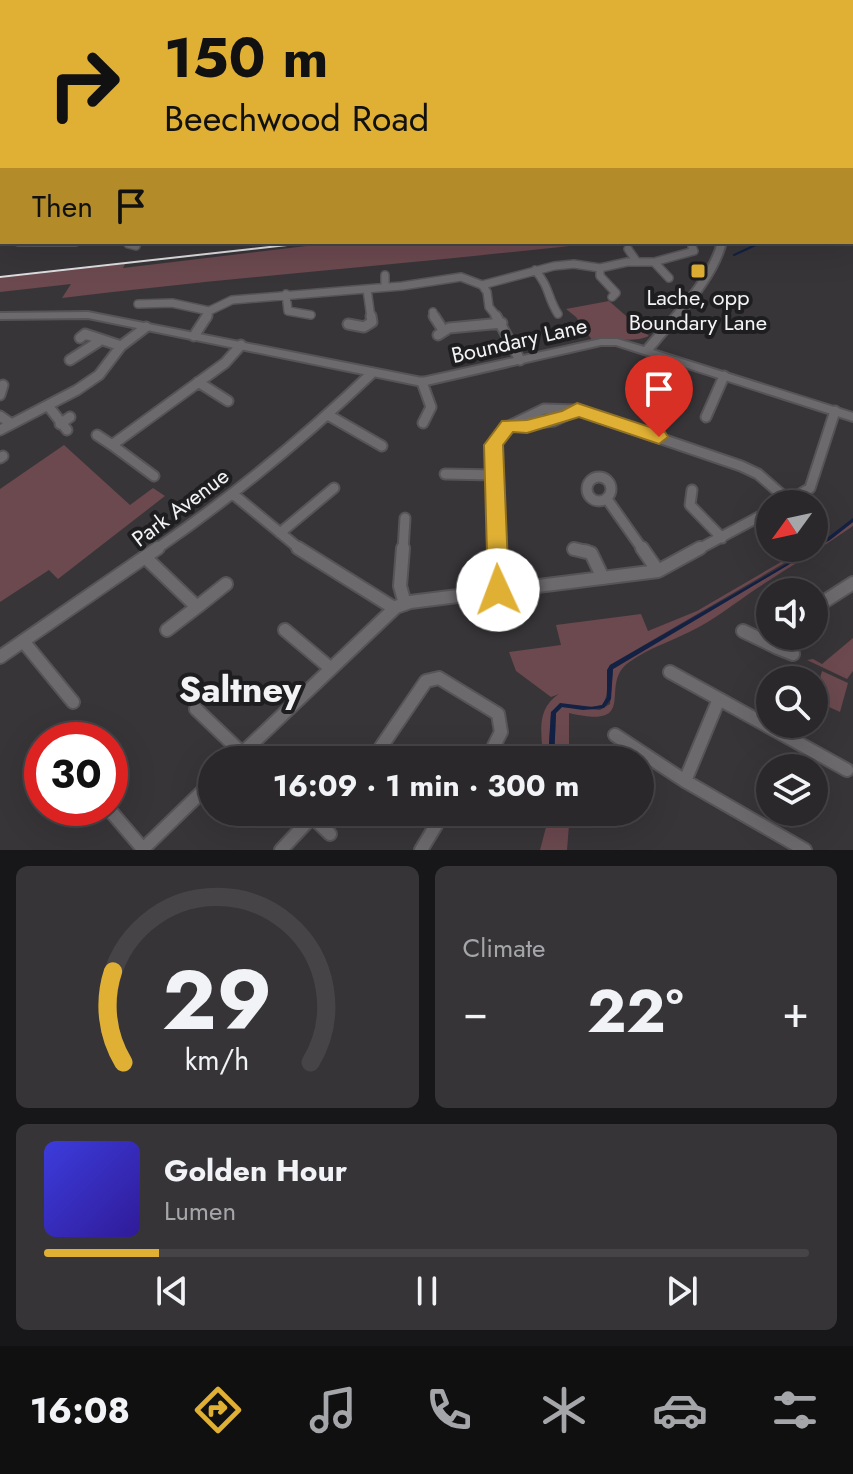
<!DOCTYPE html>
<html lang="en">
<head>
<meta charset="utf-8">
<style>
	:root { --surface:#2a282b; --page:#363437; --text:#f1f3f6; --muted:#a5a6a9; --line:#464447; --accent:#e0b034 }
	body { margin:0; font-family:Jost,sans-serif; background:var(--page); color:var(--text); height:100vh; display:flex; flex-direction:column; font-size:30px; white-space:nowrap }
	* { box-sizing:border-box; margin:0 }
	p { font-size:26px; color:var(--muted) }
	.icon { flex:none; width:44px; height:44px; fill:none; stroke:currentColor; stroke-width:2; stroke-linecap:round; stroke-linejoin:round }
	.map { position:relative; height:850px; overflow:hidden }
	.drawer { display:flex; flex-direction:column; gap:16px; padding:16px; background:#171618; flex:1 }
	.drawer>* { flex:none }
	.top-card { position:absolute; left:0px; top:0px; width:854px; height:244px; box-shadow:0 8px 32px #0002,0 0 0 2px var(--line); background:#e0b034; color:#111; overflow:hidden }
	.needle { width:52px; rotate:237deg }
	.buttons { position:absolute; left:756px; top:490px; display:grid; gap:16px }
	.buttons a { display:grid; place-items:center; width:72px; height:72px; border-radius:50%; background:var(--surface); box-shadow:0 8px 32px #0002,0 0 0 2px var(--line); font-size:40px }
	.speed { position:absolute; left:24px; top:722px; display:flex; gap:16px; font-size:40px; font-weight:700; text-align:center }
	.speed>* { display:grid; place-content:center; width:104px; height:104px; border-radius:50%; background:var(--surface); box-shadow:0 8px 32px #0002,0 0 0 2px var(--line); line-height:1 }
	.speed .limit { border:12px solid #d22; background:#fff; color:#111 }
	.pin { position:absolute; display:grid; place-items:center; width:68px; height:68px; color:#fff; margin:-82px -34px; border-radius:50% 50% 50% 0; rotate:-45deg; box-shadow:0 0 8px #0007 }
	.pin .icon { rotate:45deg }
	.me { position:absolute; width:88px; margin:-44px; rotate:358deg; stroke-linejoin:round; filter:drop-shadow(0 0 6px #0008) }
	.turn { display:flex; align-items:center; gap:28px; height:168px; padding:0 32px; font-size:36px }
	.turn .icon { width:104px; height:104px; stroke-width:2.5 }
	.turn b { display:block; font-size:56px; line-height:68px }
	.then { display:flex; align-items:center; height:76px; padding:0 32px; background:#0003; gap:16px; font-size:30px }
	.big { font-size:60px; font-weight:700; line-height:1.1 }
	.drawer .card { flex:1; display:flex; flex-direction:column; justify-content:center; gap:12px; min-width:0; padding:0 28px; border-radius:12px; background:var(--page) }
	.drawer .dial { align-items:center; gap:0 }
	.dial svg { height:208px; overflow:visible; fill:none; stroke:var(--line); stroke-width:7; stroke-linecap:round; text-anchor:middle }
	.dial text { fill:var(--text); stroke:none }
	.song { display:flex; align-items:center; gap:24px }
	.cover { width:96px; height:96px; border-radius:12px; background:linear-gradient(135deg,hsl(240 70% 55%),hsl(250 70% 35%)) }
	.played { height:8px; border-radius:4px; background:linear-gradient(90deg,var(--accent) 15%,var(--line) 15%) }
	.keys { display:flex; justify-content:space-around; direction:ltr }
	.heat { display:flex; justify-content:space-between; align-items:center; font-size:44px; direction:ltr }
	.drawer .tiles { flex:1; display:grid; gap:16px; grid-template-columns:1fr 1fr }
	.card:last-child { grid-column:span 2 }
	.trip { position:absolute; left:198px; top:746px; width:456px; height:80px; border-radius:40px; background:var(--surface); box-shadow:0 8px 32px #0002,0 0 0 2px var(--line); font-weight:700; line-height:80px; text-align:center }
	.tabs { display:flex; height:128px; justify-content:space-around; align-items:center; background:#111011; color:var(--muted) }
	.tabs .icon { width:56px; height:56px }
	.tabs .on { color:var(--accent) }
	.tabs b { font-size:36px; color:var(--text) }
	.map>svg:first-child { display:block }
	.green { fill:#6b494f }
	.water { fill:#132145 }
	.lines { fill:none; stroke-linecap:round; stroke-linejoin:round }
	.stream { stroke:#132145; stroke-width:2 }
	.minor-far3-casing { stroke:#565457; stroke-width:7 }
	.minor-far2-casing { stroke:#565457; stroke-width:10 }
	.minor-far1-casing { stroke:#565457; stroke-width:13 }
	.minor-casing { stroke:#565457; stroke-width:16 }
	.tertiary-casing { stroke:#565457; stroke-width:4 }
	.minor-far3 { stroke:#6d6a6e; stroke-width:5 }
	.minor-far2 { stroke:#6d6a6e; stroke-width:7 }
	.minor-far1 { stroke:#6d6a6e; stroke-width:9 }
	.minor { stroke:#6d6a6e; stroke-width:12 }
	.tertiary { fill:#6d6a6e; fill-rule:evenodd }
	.rail { stroke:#dddcde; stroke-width:2 }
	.route { fill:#e0b034; stroke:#927222; stroke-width:2 }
	.poi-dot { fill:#e0b034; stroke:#1e1d1f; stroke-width:3 }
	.labels { text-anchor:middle; stroke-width:8; stroke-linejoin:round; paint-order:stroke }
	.poi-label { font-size:22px; fill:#f3f2f4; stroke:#1e1d1f }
	.street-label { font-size:22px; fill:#f3f2f4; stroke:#1e1d1f }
	.near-district-label { font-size:36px; font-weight:bold; fill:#f3f2f4; stroke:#1e1d1f }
</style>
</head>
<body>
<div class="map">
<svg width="853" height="850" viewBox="0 0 853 850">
	<rect width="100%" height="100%" fill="#383539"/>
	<!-- green -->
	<path class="green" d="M340,242H604C424,263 242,276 62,298L71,284L0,292V278L125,264L123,268Z
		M609,301L649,336C632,344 611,336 592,340L576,317L566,309Z
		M64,445L130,505L153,488L165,496L58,579L49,570L0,602V489Z
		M853,522V526C824,546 794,564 765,583C743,597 722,614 699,627C676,640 649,647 628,663C598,685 641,730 569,713V760H554L556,713L562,707L600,710L610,704L613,669L830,540Z
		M805,548H810L610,665C604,678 611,694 602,705C579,711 574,698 551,712L548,760H543C542,734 535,710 559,694L551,697L516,671L509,652L561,645L556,625L641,614L648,631L697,611Z
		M853,638V671L847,679L807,660L813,659L822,664Z
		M822,671L848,683L840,712L814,700Z
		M550,812H570L567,850H540Z"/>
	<!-- water -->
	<path class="water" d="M853,518V522L830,540L613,669L611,699L604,708L583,710L562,707L556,713L554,760H548L551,712L560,703L592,707L602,705L607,697V670L610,665L814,548Z"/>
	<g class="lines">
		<!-- stream -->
		<path class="stream" d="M734,255L762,242"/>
		<defs>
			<path id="minor-far3" d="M404,0L407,2
				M263,2L267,0
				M318,2L321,0
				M518,2L522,1"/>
			<path id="minor-far2" d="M0,161L2,158
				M18,242H76
				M128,244L136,246
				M628,249L637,262
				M600,268V276L616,293L612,297
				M535,270C550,287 547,297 558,314
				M385,275V287
				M669,278L654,262L694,251L692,247
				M482,285L554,266L574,264L600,268L627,262H654
				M367,289L371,318
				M286,294L288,311L311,315
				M138,304L172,303L209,311
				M433,312L434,318
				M207,318L209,311L232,300L402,286L461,277L482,285L487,292L489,307L498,318"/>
			<path id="minor-far1" d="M434,316L443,330
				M496,316L520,360
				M348,324L364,327L372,322L371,316
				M438,335L449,328L502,323
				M194,336L207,316
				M80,338L85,334L121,346
				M70,360L98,342
				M198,382L228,401
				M422,382L431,407L423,423
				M0,395L3,385
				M49,407L67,430
				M328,415L382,446
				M0,416L10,423
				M706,417L724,376
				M60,424L70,417
				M509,426L544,409L577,410L741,466L758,474L789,501
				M0,430L77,390L99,375L121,346L146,327
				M97,435L112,445
				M0,458L3,456
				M445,474L494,475
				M154,476L112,445L225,363L241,345
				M587 489a12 12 0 1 1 24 0a12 12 0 1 1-24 0Z
				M692,490L690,505L722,538
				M233,494L301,550
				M607,499L643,550
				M786,503L810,488L835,411
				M280,533L334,488
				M574,549L587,550
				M155,550C232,497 304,438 372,373
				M403,550L405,518
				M497,550L496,440L509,426L554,421L577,410
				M697,550L770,511"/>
			<path id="minor" d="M298,548L394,608
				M403,548L400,586L405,604
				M497,548L498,590
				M642,548L658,571
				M574,549L591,553L603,578
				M146,558L197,607L167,630
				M197,607L226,584
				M814,608L853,583
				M285,630L329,667
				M743,631L778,648L786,636
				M23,641L73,702
				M778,648L793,654
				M0,657L158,548
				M670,672L719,699L685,781
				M719,699L847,770
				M196,709L242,753
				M615,735L685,781L805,850
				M235,760L396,607L410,602L658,571L700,548
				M383,760L381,747L426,681L439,678L498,714L501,732L487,760
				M108,808L143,849
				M307,812L330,834
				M142,850L212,782
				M281,850L312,817
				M421,850L444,812"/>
			<path id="tertiary" d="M429,0H436L438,2H431Z
				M0,100H2V104H0Z
				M718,242H726C717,281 678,319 653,350L853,413V421L616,345H601L422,386L88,318L0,319V313L88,312L422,378L601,339H617L644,347C669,317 708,280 718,242Z"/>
		</defs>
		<!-- minor-far3 casing -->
		<use href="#minor-far3" class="minor-far3-casing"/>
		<!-- minor-far2 casing -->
		<use href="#minor-far2" class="minor-far2-casing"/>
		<!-- minor-far1 casing -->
		<use href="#minor-far1" class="minor-far1-casing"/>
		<!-- minor casing -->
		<use href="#minor" class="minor-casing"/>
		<!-- tertiary casing -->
		<use href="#tertiary" class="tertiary-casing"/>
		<!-- minor-far3 -->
		<use href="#minor-far3" class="minor-far3"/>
		<!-- minor-far2 -->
		<use href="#minor-far2" class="minor-far2"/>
		<!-- minor-far1 -->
		<use href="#minor-far1" class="minor-far1"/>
		<!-- minor -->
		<use href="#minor" class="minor"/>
		<!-- tertiary -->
		<use href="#tertiary" class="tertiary"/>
		<!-- rail -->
		<path class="rail" d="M0,277L314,242"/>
	</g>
	<!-- route -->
	<path class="route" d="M577,403L665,432L668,437L659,444L579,417L527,433L513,432L503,445L509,590L506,596L498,599L491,596L488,590L484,445L502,421L527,420L562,411Z"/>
	<!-- markers -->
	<rect class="poi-dot" x="690" y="263" width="16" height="16" rx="4"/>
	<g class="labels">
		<!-- poi labels -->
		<g class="poi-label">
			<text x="698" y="305">Lache, opp<tspan x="698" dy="25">Boundary Lane</tspan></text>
		</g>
		<!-- street labels -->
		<g class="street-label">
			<text transform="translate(519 340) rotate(-13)" y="8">Boundary Lane</text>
			<text transform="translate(180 507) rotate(-37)" y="8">Park Avenue</text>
		</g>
		<!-- near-district labels -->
		<g class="near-district-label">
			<text x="240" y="702">Saltney</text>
		</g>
	</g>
</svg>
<div class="buttons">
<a><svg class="needle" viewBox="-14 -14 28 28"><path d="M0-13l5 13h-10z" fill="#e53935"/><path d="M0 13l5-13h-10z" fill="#a5a6a9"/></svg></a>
<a><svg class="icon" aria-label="sound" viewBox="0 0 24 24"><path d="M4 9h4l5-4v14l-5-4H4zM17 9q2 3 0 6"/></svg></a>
<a><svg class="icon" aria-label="search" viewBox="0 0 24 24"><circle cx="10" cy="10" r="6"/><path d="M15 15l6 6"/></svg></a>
<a><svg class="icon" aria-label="layers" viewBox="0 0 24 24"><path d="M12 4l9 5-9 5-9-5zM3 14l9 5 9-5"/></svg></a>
</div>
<div class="speed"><div class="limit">30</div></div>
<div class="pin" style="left:659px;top:437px;background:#d93025"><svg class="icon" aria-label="arrive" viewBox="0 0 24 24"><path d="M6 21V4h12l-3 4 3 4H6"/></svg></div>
<svg class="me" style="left:498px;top:590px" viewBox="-20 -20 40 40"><circle r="19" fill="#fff"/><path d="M0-13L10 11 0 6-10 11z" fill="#e0b034"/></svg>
<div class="trip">16:09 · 1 min · 300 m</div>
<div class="top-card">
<div class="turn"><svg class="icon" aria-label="right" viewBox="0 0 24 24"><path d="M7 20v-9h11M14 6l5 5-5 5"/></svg><div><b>150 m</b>Beechwood Road</div></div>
<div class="then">Then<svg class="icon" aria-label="arrive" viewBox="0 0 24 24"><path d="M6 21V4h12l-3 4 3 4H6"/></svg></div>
</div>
</div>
<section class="drawer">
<div class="tiles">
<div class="card dial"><svg viewBox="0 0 100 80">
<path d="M14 69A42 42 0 1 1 86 69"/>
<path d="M14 69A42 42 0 0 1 10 34" stroke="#e0b034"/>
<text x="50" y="56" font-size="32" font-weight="700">29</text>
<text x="50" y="72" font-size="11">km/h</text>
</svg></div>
<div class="card"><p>Climate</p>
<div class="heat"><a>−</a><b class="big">22°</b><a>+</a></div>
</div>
<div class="card">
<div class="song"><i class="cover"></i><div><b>Golden Hour</b><p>Lumen</p></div></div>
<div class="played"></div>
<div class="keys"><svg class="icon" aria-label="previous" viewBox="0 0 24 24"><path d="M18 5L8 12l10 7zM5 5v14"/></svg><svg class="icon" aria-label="pause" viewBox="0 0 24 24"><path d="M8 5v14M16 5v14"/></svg><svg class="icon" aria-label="next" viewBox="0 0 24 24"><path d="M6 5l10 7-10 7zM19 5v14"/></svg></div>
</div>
</div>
</section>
<nav class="tabs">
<b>16:08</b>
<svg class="icon on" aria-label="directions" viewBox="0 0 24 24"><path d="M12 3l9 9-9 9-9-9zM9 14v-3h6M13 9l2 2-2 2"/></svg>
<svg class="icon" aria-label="music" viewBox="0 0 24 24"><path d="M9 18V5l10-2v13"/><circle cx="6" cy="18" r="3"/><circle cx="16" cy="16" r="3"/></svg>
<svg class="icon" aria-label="phone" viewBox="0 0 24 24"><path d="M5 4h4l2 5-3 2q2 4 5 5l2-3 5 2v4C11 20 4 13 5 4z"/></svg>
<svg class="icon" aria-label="climate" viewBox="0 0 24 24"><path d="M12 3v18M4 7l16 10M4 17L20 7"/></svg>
<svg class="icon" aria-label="car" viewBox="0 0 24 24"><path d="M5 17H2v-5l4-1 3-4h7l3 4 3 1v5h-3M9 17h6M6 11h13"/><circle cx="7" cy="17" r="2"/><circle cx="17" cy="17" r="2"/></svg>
<svg class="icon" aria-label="filters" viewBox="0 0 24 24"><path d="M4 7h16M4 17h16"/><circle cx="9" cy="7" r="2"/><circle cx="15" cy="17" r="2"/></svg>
</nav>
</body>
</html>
